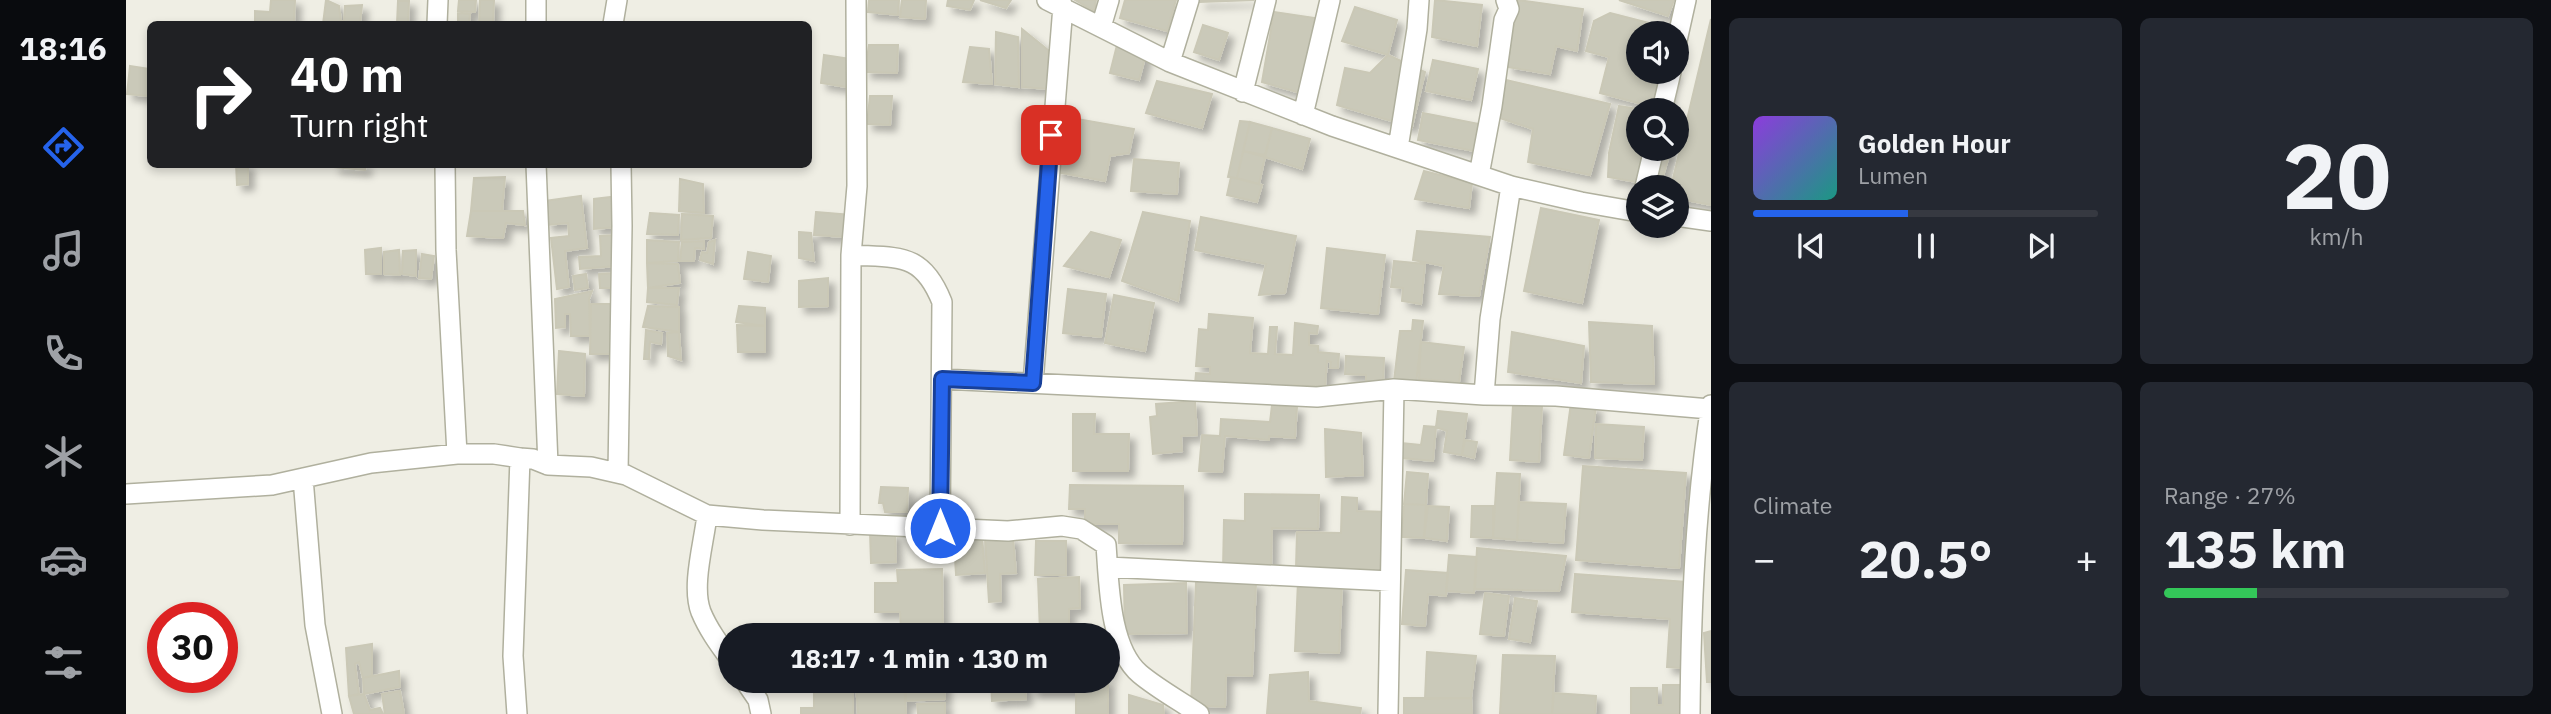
<!DOCTYPE html>
<html lang="en">
<head>
<meta charset="utf-8">
<style>
	:root { --surface:#171b24; --page:#242831; --text:#f1f3f6; --muted:#9ea1a6; --line:#363941; --accent:#2563eb }
	body { margin:0; font-family:"IBM Plex Sans",sans-serif; background:var(--page); color:var(--text); height:100vh; display:flex; flex-direction:column; font-size:26px; white-space:nowrap }
	* { box-sizing:border-box; margin:0 }
	p { font-size:23px; color:var(--muted) }
	.icon { flex:none; width:38px; height:38px; fill:none; stroke:currentColor; stroke-width:2; stroke-linecap:round; stroke-linejoin:round }
	.map { position:relative; flex:1; overflow:hidden }
	.drawer { display:flex; flex-direction:column; gap:18px; padding:18px; background:#0d0f14; width:840px }
	.drawer>* { flex:none }
	.banner { position:absolute; left:21px; top:21px; width:665px; height:147px; border-radius:10px; box-shadow:0 4px 10px #0003; background:#202124; color:#fff; overflow:hidden }
	.tools { position:absolute; left:1500px; top:21px; display:grid; gap:14px }
	.tools a { display:grid; place-items:center; width:63px; height:63px; border-radius:50%; background:var(--surface); box-shadow:0 4px 10px #0003; font-size:35px }
	.speed { position:absolute; left:21px; top:602px; display:flex; gap:14px; font-size:35px; font-weight:700; text-align:center }
	.speed>* { display:grid; place-content:center; width:91px; height:91px; border-radius:50%; background:var(--surface); box-shadow:0 4px 10px #0003; line-height:1 }
	.speed .limit { border:10px solid #d22; background:#fff; color:#111 }
	.pin { position:absolute; display:grid; place-items:center; width:60px; height:60px; color:#fff; margin:-30px; border-radius:14px; box-shadow:0 4px 10px #0006 }
	.me { position:absolute; width:77px; margin:-38px; rotate:0deg; stroke-linejoin:round; filter:drop-shadow(0 0 5px #0008) }
	.turn { display:flex; align-items:center; gap:24px; height:147px; padding:0 28px; font-size:32px }
	.turn .icon { width:91px; height:91px; stroke-width:2.5 }
	.turn b { display:block; font-size:49px; line-height:60px }
	.big { font-size:52px; font-weight:700; line-height:1.1 }
	.drawer .card { flex:1; display:flex; flex-direction:column; justify-content:center; gap:10px; min-width:0; padding:0 24px; border-radius:10px; background:var(--page) }
	.drawer .dial { align-items:center; gap:0 }
	.dial b { font-size:91px; line-height:1 }
	.song { display:flex; align-items:center; gap:21px }
	.cover { width:84px; height:84px; border-radius:10px; background:linear-gradient(135deg,hsl(270 70% 55%),hsl(170 70% 35%)) }
	.played { height:7px; border-radius:4px; background:linear-gradient(90deg,var(--accent) 45%,var(--line) 45%) }
	.keys { display:flex; justify-content:space-around; direction:ltr }
	.heat { display:flex; justify-content:space-between; align-items:center; font-size:38px; direction:ltr }
	.charge { height:10px; border-radius:5px; background:linear-gradient(90deg,#34c759 27%,var(--line) 0) }
	.drawer .tiles { flex:1; display:grid; gap:18px; grid-template-columns:repeat(2,1fr) }
	.trip { position:absolute; left:592px; top:623px; width:402px; height:70px; border-radius:35px; background:var(--surface); box-shadow:0 4px 10px #0003; font-weight:700; line-height:70px; text-align:center }
	main { display:flex; flex:1; min-height:0 }
	.dock { display:flex; flex-direction:column; width:126px; justify-content:space-around; align-items:center; background:#090b0e; color:var(--muted) }
	.dock .icon { width:49px; height:49px }
	.dock .selected { color:var(--accent) }
	.dock b { font-size:32px; color:var(--text) }
	.map>svg:first-child { display:block }
	.building { fill:#cac9b9; stroke:#cac8b6; stroke-width:2; filter:url(#shadow) }
	.lines { fill:none; stroke-linecap:round; stroke-linejoin:round }
	.street-casing { stroke:#b0b09e; stroke-width:22 }
	.street { stroke:#fff; stroke-width:19 }
	.route-casing { stroke:#184099; stroke-width:18 }
	.route { stroke:#2563eb; stroke-width:12 }
</style>
</head>
<body>
<main>
<nav class="dock">
<b>18:16</b>
<svg class="icon selected" aria-label="directions" viewBox="0 0 24 24"><path d="M12 3l9 9-9 9-9-9zM9 14v-3h6M13 9l2 2-2 2"/></svg>
<svg class="icon" aria-label="music" viewBox="0 0 24 24"><path d="M9 18V5l10-2v13"/><circle cx="6" cy="18" r="3"/><circle cx="16" cy="16" r="3"/></svg>
<svg class="icon" aria-label="phone" viewBox="0 0 24 24"><path d="M5 4h4l2 5-3 2q2 4 5 5l2-3 5 2v4C11 20 4 13 5 4z"/></svg>
<svg class="icon" aria-label="climate" viewBox="0 0 24 24"><path d="M12 3v18M4 7l16 10M4 17L20 7"/></svg>
<svg class="icon" aria-label="car" viewBox="0 0 24 24"><path d="M5 17H2v-5l4-1 3-4h7l3 4 3 1v5h-3M9 17h6M6 11h13"/><circle cx="7" cy="17" r="2"/><circle cx="17" cy="17" r="2"/></svg>
<svg class="icon" aria-label="filters" viewBox="0 0 24 24"><path d="M4 7h16M4 17h16"/><circle cx="9" cy="7" r="2"/><circle cx="15" cy="17" r="2"/></svg>
</nav>
<div class="map">
<svg width="1585" height="714" viewBox="0 0 1585 714">
	<defs>
		<filter id="shadow"><feDropShadow dx="6" dy="6" stdDeviation="3.5" flood-color="#0004"/></filter>
	</defs>
	<rect width="100%" height="100%" fill="#efeee4"/>
	<!-- building -->
	<path class="building" d="M145,0H169L168,24H129V11L144,12Z
		M200,0L213,6L215,21H218L219,6L236,5L234,24H197Z
		M333,0H350L349,12L332,11Z
		M354,0H368L367,24H353Z
		M743,0H773L772,15L742,12Z
		M776,0H800L799,19L774,17Z
		M822,0H848L844,10L821,6Z
		M854,0H885L880,8Z
		M949,0H970L968,11Z
		M999,0H1050L1041,31L994,18Z
		M1074,0H1128L1074,2Z
		M1309,0L1356,5L1351,46L1306,37Z
		M1392,0L1457,9L1451,51L1430,46L1424,74L1381,67Z
		M1493,0H1548L1542,16Z
		M272,1H283L282,23L271,24Z
		M1229,7L1271,20L1262,55L1216,41Z
		M1148,12L1189,18L1181,95L1136,82Z
		M332,13L344,14L343,24H332Z
		M1484,13L1523,23L1520,33H1512V72H1549L1539,110L1474,93L1483,57L1460,51L1468,21Z
		M1585,19V205L1550,198V187H1545Z
		M1077,25L1102,33L1093,60L1068,52Z
		M896,29L922,50L923,89L896,87Z
		M870,32L892,37L893,87L869,84Z
		M993,37L1020,54L1013,80L984,73Z
		M743,45H772L771,73L739,72Z
		M844,47L863,49L866,84L837,82Z
		M698,55L725,59L721,87L695,83Z
		M1262,55L1299,72L1286,127L1211,105L1219,68L1244,73Z
		M1307,60L1352,69L1345,100L1300,91Z
		M4,66L24,69L22,96L1,94Z
		M1380,80L1484,104L1464,175L1402,162L1407,129L1374,118Z
		M1031,81L1086,94L1076,128L1020,113Z
		M744,96H766L764,125L741,124Z
		M1493,106L1519,110H1512V149H1545L1534,186L1482,177L1483,153Z
		M1297,113L1353,124L1348,151L1292,140Z
		M940,117L1008,129L1003,153L984,156L979,181L930,172Z
		M1114,121L1124,122L1111,178L1102,177Z
		M1124,122L1146,128L1139,155L1117,151Z
		M1146,128L1184,139L1176,169L1139,157Z
		M1117,151L1139,157L1133,184L1111,178Z
		M1008,159L1053,163L1051,194L1005,191Z
		M110,164H122V184L111,185Z
		M208,164H240L239,170L208,167Z
		M1298,171L1346,183L1343,208L1289,199Z
		M379,177L376,211H345L348,178Z
		M1105,177L1136,185L1131,202L1101,195Z
		M554,179L577,184L578,213L553,211Z
		M455,196L461,248L439,251L443,287L431,289L425,238L443,236L442,223L421,225L418,201Z
		M494,196L491,227L468,229V199Z
		M1415,208L1473,220L1456,303L1398,291Z
		M345,211H397L399,225L380,223L377,238L341,236Z
		M690,212L725,215L721,237L688,235Z
		M1017,212L1064,221L1052,301L996,281Z
		M524,213L553,215L552,235L521,234Z
		M556,214L587,216L585,238L555,240Z
		M1075,217L1170,236L1159,293L1133,295L1140,264L1069,250Z
		M1291,231L1364,237L1353,296L1313,294L1318,266L1287,260Z
		M673,232L685,233L688,261L673,258Z
		M965,232L995,240L983,277L938,266Z
		M489,235L491,266L454,269L453,257L475,256L474,236Z
		M521,240L553,242L552,261L521,263Z
		M589,240L587,264L574,260L576,252L581,253L583,242Z
		M578,241V249L569,248L568,261H554L556,242Z
		M255,248V274H240L239,250Z
		M1201,248L1259,255L1252,314L1195,308Z
		M273,250L274,275L258,274V252Z
		M290,250V276L276,274L277,251Z
		M622,252L645,256L642,282L618,279Z
		M296,254L308,256L305,279L293,278Z
		M1268,261L1299,264L1295,304L1276,301L1277,288L1265,287Z
		M521,263L552,264L554,283L522,288Z
		M489,273L490,288H474L473,274Z
		M460,274L462,288L449,290L447,276Z
		M702,278V306L673,307V281Z
		M522,288H553L551,305L521,302Z
		M942,289L980,294L975,337L937,333Z
		M466,291L463,299L464,336H445L444,314H439V327L430,328L429,299Z
		M988,295L1028,303L1019,351L979,343Z
		M465,304H489L488,354H464Z
		M522,306L553,307V332L517,327Z
		M613,306L639,308V326L610,322Z
		M1083,314L1127,318L1124,353L1142,354L1144,327H1151L1149,354L1167,355L1169,323L1192,326L1191,334L1183,333V345L1192,346V352L1213,354L1212,368H1204L1205,362L1201,361L1199,387L1169,385L1168,392L1069,384L1070,373L1084,374V367L1070,366L1073,329L1082,330Z
		M1287,320L1297,321L1290,384L1268,381L1274,331H1286Z
		M1463,322L1526,326L1528,384L1465,382Z
		M611,325L639,326V352H612Z
		M520,330L536,333L535,344L524,342L523,359H518Z
		M553,332L555,360L542,356L541,333Z
		M1386,332L1458,346L1455,383L1382,372Z
		M1295,342L1338,347L1333,382L1293,379Z
		M433,351L459,354L458,396L431,394Z
		M1220,356L1258,358L1257,383L1240,382V375L1219,374Z
		M1069,401L1071,435L1055,436L1056,451L1027,454L1024,417L1031,416L1030,404Z
		M1445,403L1470,407L1463,458L1438,455Z
		M1146,405L1171,407L1169,438L1143,436V440L1099,436L1096,472L1073,471L1076,435L1094,436L1095,419L1144,422Z
		M1387,405L1416,406L1413,462L1384,460Z
		M1312,411L1341,414L1336,455L1318,452L1321,431L1310,427Z
		M947,414H969L968,434H1003L1002,471H947Z
		M1470,424L1518,427L1516,460L1469,458Z
		M1298,426L1310,427L1307,461L1275,458L1276,443L1295,445Z
		M1199,429L1235,433L1237,475L1200,477Z
		M1339,440L1351,442L1348,458L1336,455Z
		M1457,466L1560,473L1553,568L1450,560Z
		M1281,472L1302,474L1300,505L1278,504Z
		M1371,473L1394,474L1391,540L1367,538Z
		M944,485L1057,486L1056,544L993,543V524H959V509H943Z
		M755,487L782,488L781,512H759L757,503H753Z
		M1119,494L1193,495L1192,529L1146,528L1145,571L1097,570L1098,520L1119,521Z
		M1216,497L1231,498V511L1262,512L1260,571L1170,568L1171,532L1215,533Z
		M1393,502L1440,504L1437,543L1391,540Z
		M1278,504L1300,505L1298,538L1276,537Z
		M1302,506L1323,507L1321,541L1298,538Z
		M1346,506H1367V538L1345,537Z
		M744,532H769L770,562L745,563Z
		M887,537L890,573L874,574L875,601L863,602L859,539Z
		M856,538L859,573L830,575L828,540Z
		M910,541H940V575H909Z
		M1351,548L1440,556L1433,591L1349,589Z
		M1323,555L1350,557L1348,593L1320,591Z
		M816,569L817,635H747V633L775,632L774,612H749V583H772L771,570Z
		M1280,570L1322,573L1320,596L1302,594L1299,626L1276,624Z
		M1449,574L1561,582L1555,668L1541,667L1544,619L1446,612Z
		M953,577L954,608L943,609V631L914,632L912,579Z
		M1070,581L1130,583L1126,676L1100,675L1099,707L1065,705Z
		M1172,581L1216,583L1213,653L1169,651Z
		M1060,583L1061,633L999,634L998,585Z
		M1359,593L1383,596L1378,636L1354,634Z
		M1389,598L1411,601L1404,642L1383,639Z
		M1585,631V682H1581L1578,633Z
		M982,632V714H950V691H906V681H982V635H906V633Z
		M246,644V676L237,678L233,662L229,664L233,694L223,696L220,648Z
		M1301,652L1350,656L1345,698L1299,699Z
		M1377,655L1429,656L1426,714H1374Z
		M273,671L274,687L238,694L237,678Z
		M1182,672L1183,701L1235,708L1234,714H1141L1144,675Z
		M688,681H727V714H675V708H688Z
		M730,681H778L780,714H732Z
		M780,681H818L819,699L780,701Z
		M865,681H899L900,699L866,701Z
		M1537,685H1556L1557,714H1505V688H1531V705H1537Z
		M274,691L278,714H259L256,694Z
		M1428,693L1470,696L1469,714H1426Z
		M238,694L244,710L254,708L257,714H228L223,696Z
		M1003,695L1037,705L1038,714H1003Z
		M1278,698H1345L1346,714H1278Z
		M819,703V714H792L791,704Z"/>
	<g class="lines">
		<defs>
			<path id="street" d="M921,0L1044,62L1206,126L1385,186L1455,202L1512,212
				M311,24L312,0
				M410,24V0
				M487,24L491,0
				M975,27L983,0
				M1550,45L1560,0
				M1044,62L1063,0
				M1117,92L1140,0
				M1536,110L1545,72
				M1177,115L1204,0
				M1272,148L1291,29L1293,0
				M319,164L320,250L331,454
				M410,164L422,465
				M1353,175L1366,106L1378,20L1383,9L1380,0
				M1385,186L1364,319L1358,395L1430,396L1584,409
				M1519,187L1528,149
				M1550,216L1585,221
				M725,255C773,258 796,252 816,302L814,528
				M816,379L1191,397L1268,389L1358,395
				M907,383L937,6
				M492,473L496,226L495,164
				M177,478L189,625L206,714
				M0,494L146,485L245,463L331,454H368L394,458
				M581,515C578,543 565,586 575,612C582,629 593,644 604,659
				M724,525L725,255L731,186L730,0
				M982,567L1264,581
				M619,681L632,700L635,714
				M391,714L387,656L394,458L407,459L422,465L465,467L500,475L581,515L637,520L882,531L936,526L955,529L980,545C983,582 983,648 1014,674C1032,689 1054,701 1073,714
				M1262,714L1268,389
				M1564,714C1565,611 1569,507 1585,405"/>
		</defs>
		<!-- street casing -->
		<use href="#street" class="street-casing"/>
		<!-- street -->
		<use href="#street" class="street"/>
	</g>
	<g class="lines">
		<defs>
			<path id="route" d="M814,528L816,379L907,383L925,135"/>
		</defs>
		<!-- route casing -->
		<use href="#route" class="route-casing"/>
		<!-- route -->
		<use href="#route" class="route"/>
	</g>
</svg>
<div class="tools">
<a><svg class="icon" aria-label="sound" viewBox="0 0 24 24"><path d="M4 9h4l5-4v14l-5-4H4zM17 9q2 3 0 6"/></svg></a>
<a><svg class="icon" aria-label="search" viewBox="0 0 24 24"><circle cx="10" cy="10" r="6"/><path d="M15 15l6 6"/></svg></a>
<a><svg class="icon" aria-label="layers" viewBox="0 0 24 24"><path d="M12 4l9 5-9 5-9-5zM3 14l9 5 9-5"/></svg></a>
</div>
<div class="speed"><div class="limit">30</div></div>
<div class="pin" style="left:925px;top:135px;background:#d93025"><svg class="icon" aria-label="arrive" viewBox="0 0 24 24"><path d="M6 21V4h12l-3 4 3 4H6"/></svg></div>
<svg class="me" style="left:814px;top:528px" viewBox="-20 -20 40 40"><circle r="17" fill="#2563eb" stroke="#fff" stroke-width="3"/><path d="M0-11L8 9 0 5-8 9z" fill="#fff"/></svg>
<div class="trip">18:17 · 1 min · 130 m</div>
<div class="banner">
<div class="turn"><svg class="icon" aria-label="right" viewBox="0 0 24 24"><path d="M7 20v-9h11M14 6l5 5-5 5"/></svg><div><b>40 m</b>Turn right</div></div>
</div>
</div>
<section class="drawer">
<div class="tiles">
<div class="card">
<div class="song"><i class="cover"></i><div><b>Golden Hour</b><p>Lumen</p></div></div>
<div class="played"></div>
<div class="keys"><svg class="icon" aria-label="previous" viewBox="0 0 24 24"><path d="M18 5L8 12l10 7zM5 5v14"/></svg><svg class="icon" aria-label="pause" viewBox="0 0 24 24"><path d="M8 5v14M16 5v14"/></svg><svg class="icon" aria-label="next" viewBox="0 0 24 24"><path d="M6 5l10 7-10 7zM19 5v14"/></svg></div>
</div>
<div class="card dial"><b>20</b><p>km/h</p></div>
<div class="card"><p>Climate</p>
<div class="heat"><a>−</a><b class="big">20.5°</b><a>+</a></div>
</div>
<div class="card"><p>Range · 27%</p><b class="big">135 km</b><div class="charge"></div></div>
</div>
</section>
</main>
</body>
</html>
